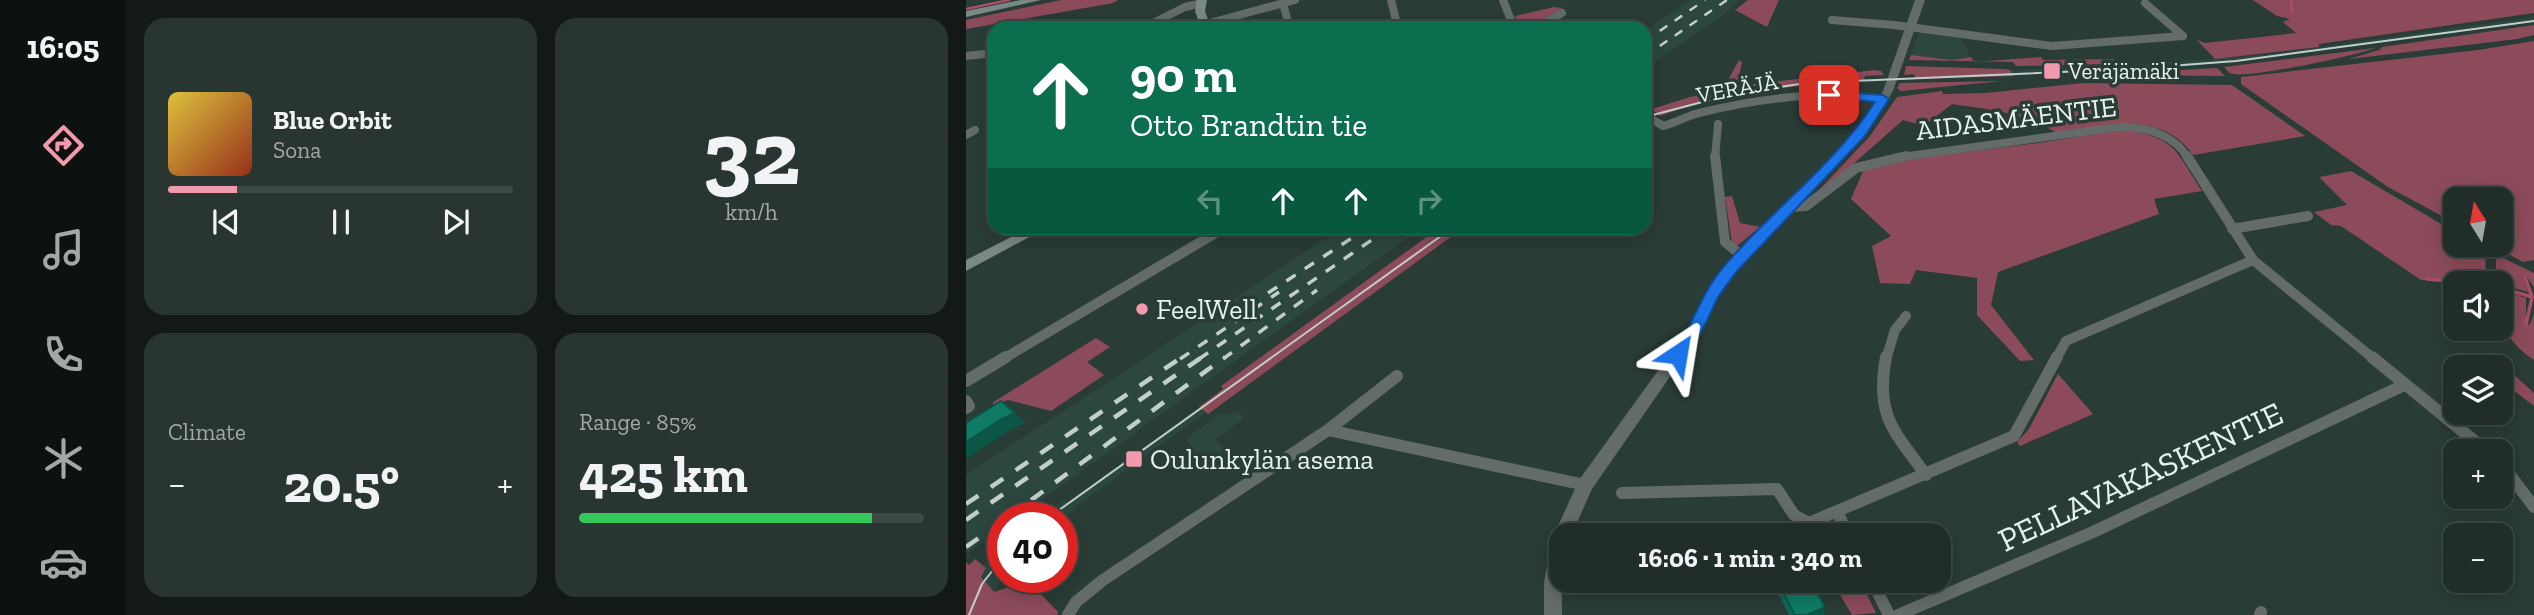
<!DOCTYPE html>
<html lang="en">
<head>
<meta charset="utf-8">
<style>
	:root { --surface:#202d28; --page:#283530; --text:#f1f3f6; --muted:#a2a8a8; --line:#3d4945; --accent:#f29aad }
	body { margin:0; font-family:"Zilla Slab",serif; background:var(--page); color:var(--text); height:100vh; display:flex; flex-direction:column; font-size:26px; white-space:nowrap }
	* { box-sizing:border-box; margin:0 }
	p { font-size:23px; color:var(--muted) }
	.icon { flex:none; width:38px; height:38px; fill:none; stroke:currentColor; stroke-width:2; stroke-linecap:round; stroke-linejoin:round }
	.map { position:relative; flex:1; overflow:hidden }
	.sheet { display:flex; flex-direction:column; gap:18px; padding:18px; background:#121916; width:840px }
	.sheet>* { flex:none }
	.banner { position:absolute; left:21px; top:21px; width:665px; height:214px; border-radius:21px; box-shadow:0 4px 18px #0003,0 0 0 2px var(--line); background:#0b6e4f; color:#fff; overflow:hidden }
	.needle { width:46px; rotate:349deg }
	.buttons { position:absolute; left:1477px; top:187px; display:grid; gap:14px }
	.buttons a { display:grid; place-items:center; width:70px; height:70px; border-radius:14px; background:var(--surface); box-shadow:0 4px 18px #0003,0 0 0 2px var(--line); font-size:35px }
	.speed { position:absolute; left:21px; top:502px; display:flex; gap:14px; font-size:35px; font-weight:700; text-align:center }
	.speed>* { display:grid; place-content:center; width:91px; height:91px; border-radius:50%; background:var(--surface); box-shadow:0 4px 18px #0003,0 0 0 2px var(--line); line-height:1 }
	.speed .limit { border:10px solid #d22; background:#fff; color:#111 }
	.pin { position:absolute; display:grid; place-items:center; width:60px; height:60px; color:#fff; margin:-30px; border-radius:14px; box-shadow:0 4px 10px #0006 }
	.me { position:absolute; width:77px; margin:-38px; rotate:33deg; stroke-linejoin:round; filter:drop-shadow(0 0 5px #0008) }
	.turn { display:flex; align-items:center; gap:24px; height:147px; padding:0 28px; font-size:32px }
	.turn .icon { width:91px; height:91px; stroke-width:2.5 }
	.turn b { display:block; font-size:49px; line-height:60px }
	.lanes { display:flex; align-items:center; height:66px; padding:0 28px; background:#0003; justify-content:center; gap:35px; direction:ltr }
	.lanes .off { opacity:.35 }
	.big { font-size:52px; font-weight:700; line-height:1.1 }
	.sheet .tile { flex:1; display:flex; flex-direction:column; justify-content:center; gap:10px; min-width:0; padding:0 24px; border-radius:21px; background:var(--page) }
	.sheet .dial { align-items:center; gap:0 }
	.dial b { font-size:91px; line-height:1 }
	.song { display:flex; align-items:center; gap:21px }
	.cover { width:84px; height:84px; border-radius:10px; background:linear-gradient(135deg,hsl(50 70% 55%),hsl(10 70% 35%)) }
	.played { height:7px; border-radius:4px; background:linear-gradient(90deg,var(--accent) 20%,var(--line) 20%) }
	.keys { display:flex; justify-content:space-around; direction:ltr }
	.heat { display:flex; justify-content:space-between; align-items:center; font-size:38px; direction:ltr }
	.charge { height:10px; border-radius:5px; background:linear-gradient(90deg,#34c759 85%,var(--line) 0) }
	.sheet .tiles { flex:1; display:grid; gap:18px; grid-template-columns:repeat(2,1fr) }
	.trip { position:absolute; left:583px; top:523px; width:402px; height:70px; border-radius:21px; background:var(--surface); box-shadow:0 4px 18px #0003,0 0 0 2px var(--line); font-weight:700; line-height:70px; text-align:center }
	main { display:flex; flex:1; min-height:0 }
	.menu { display:flex; flex-direction:column; width:126px; justify-content:space-around; align-items:center; background:#0d1210; color:var(--muted) }
	.menu .icon { width:49px; height:49px }
	.menu .active { color:var(--accent) }
	.menu b { font-size:32px; color:var(--text) }
	.map>svg:first-child { display:block }
	.built { fill:#2c473f }
	.green { fill:#8c4b5b }
	.lines { fill:none; stroke-linecap:round; stroke-linejoin:round }
	.stream-far1 { stroke:#a84e65; stroke-width:2.5 }
	.stream { stroke:#a84e65; stroke-width:3.5 }
	.minor-far2 { stroke:#636c69; stroke-width:8 }
	.minor-far1 { stroke:#636c69; stroke-width:10 }
	.minor { stroke:#636c69; stroke-width:12 }
	.tertiary { fill:#636c69; fill-rule:evenodd }
	.secondary { fill:#7b8984; fill-rule:evenodd }
	.tram { stroke:#c1ceca; stroke-width:2 }
	.rail-far2 { stroke:#c1ceca; stroke-width:2.5; stroke-dasharray:9 9; stroke-linecap:butt }
	.rail-far1 { stroke:#c1ceca; stroke-width:3.5; stroke-dasharray:11 11; stroke-linecap:butt }
	.rail { stroke:#c1ceca; stroke-width:4.5; stroke-dasharray:15 15; stroke-linecap:butt }
	.wall { fill:#0e6a57 }
	.shaded-wall { fill:#0b5647 }
	.building { fill:#107b65; stroke:#0b5647; stroke-width:2 }
	.route { fill:#1a73e8; stroke:#114b97; stroke-width:2 }
	.poi-dot { fill:#f29aad; stroke:#2a3c36; stroke-width:2.5 }
	.labels { text-anchor:middle; stroke-width:7; stroke-linejoin:round; paint-order:stroke }
	.far-poi-label { font-size:23px; fill:#e6f2ee; stroke:#2a3c36; text-anchor:start }
	.far-street-label { font-size:23px; fill:#e6f2ee; stroke:#2a3c36 }
	.street-label { font-size:28px; fill:#e6f2ee; stroke:#2a3c36 }
	.poi-label { font-size:28px; fill:#e6f2ee; stroke:#2a3c36; text-anchor:start }
	.near-street-label { font-size:33px; fill:#e6f2ee; stroke:#2a3c36 }
</style>
</head>
<body>
<main>
<nav class="menu">
<b>16:05</b>
<svg class="icon active" aria-label="directions" viewBox="0 0 24 24"><path d="M12 3l9 9-9 9-9-9zM9 14v-3h6M13 9l2 2-2 2"/></svg>
<svg class="icon" aria-label="music" viewBox="0 0 24 24"><path d="M9 18V5l10-2v13"/><circle cx="6" cy="18" r="3"/><circle cx="16" cy="16" r="3"/></svg>
<svg class="icon" aria-label="phone" viewBox="0 0 24 24"><path d="M5 4h4l2 5-3 2q2 4 5 5l2-3 5 2v4C11 20 4 13 5 4z"/></svg>
<svg class="icon" aria-label="climate" viewBox="0 0 24 24"><path d="M12 3v18M4 7l16 10M4 17L20 7"/></svg>
<svg class="icon" aria-label="car" viewBox="0 0 24 24"><path d="M5 17H2v-5l4-1 3-4h7l3 4 3 1v5h-3M9 17h6M6 11h13"/><circle cx="7" cy="17" r="2"/><circle cx="17" cy="17" r="2"/></svg>
</nav>
<section class="sheet">
<div class="tiles">
<div class="tile">
<div class="song"><i class="cover"></i><div><b>Blue Orbit</b><p>Sona</p></div></div>
<div class="played"></div>
<div class="keys"><svg class="icon" aria-label="previous" viewBox="0 0 24 24"><path d="M18 5L8 12l10 7zM5 5v14"/></svg><svg class="icon" aria-label="pause" viewBox="0 0 24 24"><path d="M8 5v14M16 5v14"/></svg><svg class="icon" aria-label="next" viewBox="0 0 24 24"><path d="M6 5l10 7-10 7zM19 5v14"/></svg></div>
</div>
<div class="tile dial"><b>32</b><p>km/h</p></div>
<div class="tile"><p>Climate</p>
<div class="heat"><a>−</a><b class="big">20.5°</b><a>+</a></div>
</div>
<div class="tile"><p>Range · 85%</p><b class="big">425 km</b><div class="charge"></div></div>
</div>
</section>
<div class="map">
<svg width="1568" height="615" viewBox="0 0 1568 615">
	<rect width="100%" height="100%" fill="#2a3c36"/>
	<!-- built -->
	<path class="built" d="M726,0H774L758,15L679,69V30Z
		M1568,17V22L1274,62L1047,75L1044,70L1176,64L1297,55Z
		M953,32L994,36L1005,57L986,60L945,55Z
		M376,228H455L50,518H37V528L0,554V475Z
		M233,407L240,412L108,508L109,510L96,520L74,518L99,499L102,502Z
		M269,411L278,418L249,440L262,452L257,456L261,462L241,472L220,439L255,412L262,416Z
		M37,550V575L28,593L2,596L19,568L16,565Z"/>
	<!-- green -->
	<path class="green" d="M95,0H152L147,3L0,29V20Z
		M782,0H813L801,27L769,10Z
		M1287,0H1568V13L1353,44V47L1249,59L1231,40L1239,43L1330,33L1317,22L1324,19L1311,16Z
		M588,7L596,8L564,28H553L549,16Z
		M1568,25V35L1551,39L1383,59L1413,50L1416,47Z
		M1568,41V260L1557,262L1526,245H1535V200H1489V223L1422,187L1275,84V77L1512,50Z
		M1409,48C1389,56 1285,78 1267,74C1262,73 1261,70 1258,67Z
		M945,55L986,60L1005,57L1008,62L1075,57L1077,60L1148,59L1151,64L1050,66L1047,62L943,60Z
		M773,60L776,62L772,81L779,85L909,70L915,71L918,75L898,76L899,81C830,85 759,92 694,116L686,109L724,97L761,90L763,78Z
		M940,66L1039,69L1044,70L1048,76L950,79L948,74L938,75Z
		M1251,68L1259,76L1139,75L1147,74Z
		M1036,81L935,91L931,88L934,83Z
		M1117,83L1266,85L1339,136L1227,155C1195,109 1139,127 1092,134C1062,114 1022,109 986,104L958,126L937,120L859,189L853,190L904,136L931,97L976,91L977,94L1019,93Z
		M1160,129C1212,140 1209,150 1236,191L1188,199L1193,214L1032,272L1025,305L1068,360L1054,361L1011,315V278L950,270L944,284L914,283L906,246L925,236L885,199L898,169L949,158L1073,143Z
		M1385,171L1489,232V245L1519,246L1520,283L1489,284V286L1484,280H1455L1375,226L1365,225L1348,212L1381,205L1353,177Z
		M766,196L774,223L794,227L771,246L766,243L759,197Z
		M473,228H497L242,414L233,407L257,389L255,386Z
		M1533,256L1568,273V287L1560,276H1557L1562,292L1530,283V259Z
		M1535,289L1560,298V326L1564,324L1568,314V360C1538,339 1535,325 1535,289Z
		M130,338L144,347L121,362L138,375L85,411L42,400L29,405L26,403Z
		M1526,355L1568,393V406L1535,381V368L1516,367L1504,358Z
		M1092,374L1127,414L1054,446L1051,442L1063,429Z
		M9,559L20,568L15,577L28,592L62,581L92,612L91,615H0V562L3,565Z
		M866,581H894L910,613L886,615Z"/>
	<g class="lines">
		<!-- stream-far1 -->
		<path class="stream-far1" d="M1325,0L1326,13
			M0,9L43,0"/>
		<!-- stream -->
		<path class="stream" d="M1559,277L1566,297L1560,325
			M1461,279L1516,284
			M1535,288L1566,297"/>
		<!-- minor-far2 -->
		<path class="minor-far2" d="M425,0L432,28
			M537,0L548,28
			M1179,3L1217,36
			M317,4L324,28
			M866,20L928,25L1086,46L1217,36
			M240,24L329,0
			M177,28L219,7L236,3
			M571,28L596,13
			M0,56L28,53
			M679,115L697,126C710,123 720,116 733,113C793,98 855,90 917,99
			M0,135L9,130
			M749,158L752,124
			M928,158L1153,127C1180,127 1207,133 1222,158"/>
		<!-- minor-far1 -->
		<path class="minor-far1" d="M749,156L759,242L776,256
			M1221,156L1287,260L1408,359
			M825,207L840,206L890,168L940,156
			M1266,229L1342,216
			M37,359L258,228
			M920,359L929,330L940,316
			M1090,359L1100,341L1287,260"/>
		<!-- minor -->
		<path class="minor" d="M920,357C909,416 928,431 960,475
			M1406,357L1522,452
			M0,381L40,357
			M0,401L3,406L0,408
			M362,430L431,376
			M1535,463L1568,507
			M656,493L811,489L828,515L843,523L1048,436L1091,357
			M871,512L883,536
			M906,581L923,615
			M102,615L110,602L137,580L362,430L619,485
			M932,615L1127,532L1438,385
			M1294,615L1295,612"/>
		<!-- tertiary -->
		<path class="tertiary" d="M949,0H959L927,91L901,134L770,271L751,297L733,335L626,489L605,536H595L596,615H578V582L586,539L613,480L722,329L740,292L760,265L891,132L917,91Z"/>
		<!-- secondary -->
		<path class="secondary" d="M55,0H75L0,17V11Z
			M231,0H241L239,11L245,28H235L229,11Z
			M63,228H80L0,271V260Z"/>
		<!-- tram -->
		<path class="tram" d="M679,117L767,94L840,83L1164,69L1270,61L1568,21
			M82,518L486,228
			M3,615L16,584L37,557"/>
		<!-- rail-far2 -->
		<path class="rail-far2" d="M679,41L739,0
			M679,56L761,0"/>
		<!-- rail-far1 -->
		<path class="rail-far1" d="M302,293L401,228
			M214,359L313,292
			M233,359L423,228
			M257,359L351,290"/>
		<!-- rail -->
		<path class="rail" d="M0,504L216,357
			M41,518L259,357
			M0,520L236,357
			M0,547L37,521"/>
	</g>
	<!-- wall -->
	<path class="wall" d="M806,581H845L858,615H823Z"/>
	<!-- shaded-wall -->
	<path class="shaded-wall" d="M49,413L59,423L46,429L2,458L0,456V442L36,419Z
		M859,607L858,615H841Z"/>
	<!-- building -->
	<path class="building" d="M35,401L49,413L36,419L0,442V423Z
		M811,581H845L859,607L841,615H829Z"/>
	<!-- route -->
	<path class="route" d="M863,91L917,95L923,99L899,136L771,271L752,297L736,331L718,359H706L704,354C709,345 716,337 722,328C734,305 743,283 760,264C808,208 869,164 909,102L859,97L857,95Z"/>
	<!-- markers -->
	<g class="poi-dot">
		<rect x="1077" y="62" width="18" height="18" rx="3.5"/>
		<circle cx="176" cy="309" r="7"/>
		<rect x="159" y="450" width="18" height="18" rx="3.5"/>
	</g>
	<g class="labels">
		<!-- far-poi labels -->
		<g class="far-poi-label">
			<text x="1102" y="79">Veräjämäki</text>
		</g>
		<!-- far-street labels -->
		<g class="far-street-label">
			<text transform="translate(771 88) rotate(-10)" y="8">VERÄJÄ</text>
		</g>
		<!-- street labels -->
		<g class="street-label">
			<text transform="translate(1050 118) rotate(-7)" y="10">AIDASMÄENTIE</text>
		</g>
		<!-- poi labels -->
		<g class="poi-label">
			<text x="190" y="319">FeelWell</text>
			<text x="184" y="469">Oulunkylän asema</text>
		</g>
		<!-- near-street labels -->
		<g class="near-street-label">
			<text transform="translate(1174 476) rotate(-25)" y="12">PELLAVAKASKENTIE</text>
		</g>
	</g>
</svg>
<div class="buttons">
<a><svg class="needle" viewBox="-14 -14 28 28"><path d="M0-13l5 13h-10z" fill="#e53935"/><path d="M0 13l5-13h-10z" fill="#a2a8a8"/></svg></a>
<a><svg class="icon" aria-label="sound" viewBox="0 0 24 24"><path d="M4 9h4l5-4v14l-5-4H4zM17 9q2 3 0 6"/></svg></a>
<a><svg class="icon" aria-label="layers" viewBox="0 0 24 24"><path d="M12 4l9 5-9 5-9-5zM3 14l9 5 9-5"/></svg></a>
<a>+</a>
<a>−</a>
</div>
<div class="speed"><div class="limit">40</div></div>
<div class="pin" style="left:863px;top:95px;background:#d93025"><svg class="icon" aria-label="arrive" viewBox="0 0 24 24"><path d="M6 21V4h12l-3 4 3 4H6"/></svg></div>
<svg class="me" style="left:712px;top:354px" viewBox="-20 -20 40 40"><path d="M0-17L14 15 0 8-14 15z" fill="#1a73e8" stroke="#fff" stroke-width="4"/></svg>
<div class="trip">16:06 · 1 min · 340 m</div>
<div class="banner">
<div class="turn"><svg class="icon" aria-label="ahead" viewBox="0 0 24 24"><path d="M12 20V5M6 11l6-6 6 6"/></svg><div><b>90 m</b>Otto Brandtin tie</div></div>
<div class="lanes"><svg class="icon off" aria-label="left" viewBox="0 0 24 24"><path d="M17 20v-9H6M10 6l-5 5 5 5"/></svg><svg class="icon" aria-label="ahead" viewBox="0 0 24 24"><path d="M12 20V5M6 11l6-6 6 6"/></svg><svg class="icon" aria-label="ahead" viewBox="0 0 24 24"><path d="M12 20V5M6 11l6-6 6 6"/></svg><svg class="icon off" aria-label="right" viewBox="0 0 24 24"><path d="M7 20v-9h11M14 6l5 5-5 5"/></svg></div>
</div>
</div>
</main>
</body>
</html>
